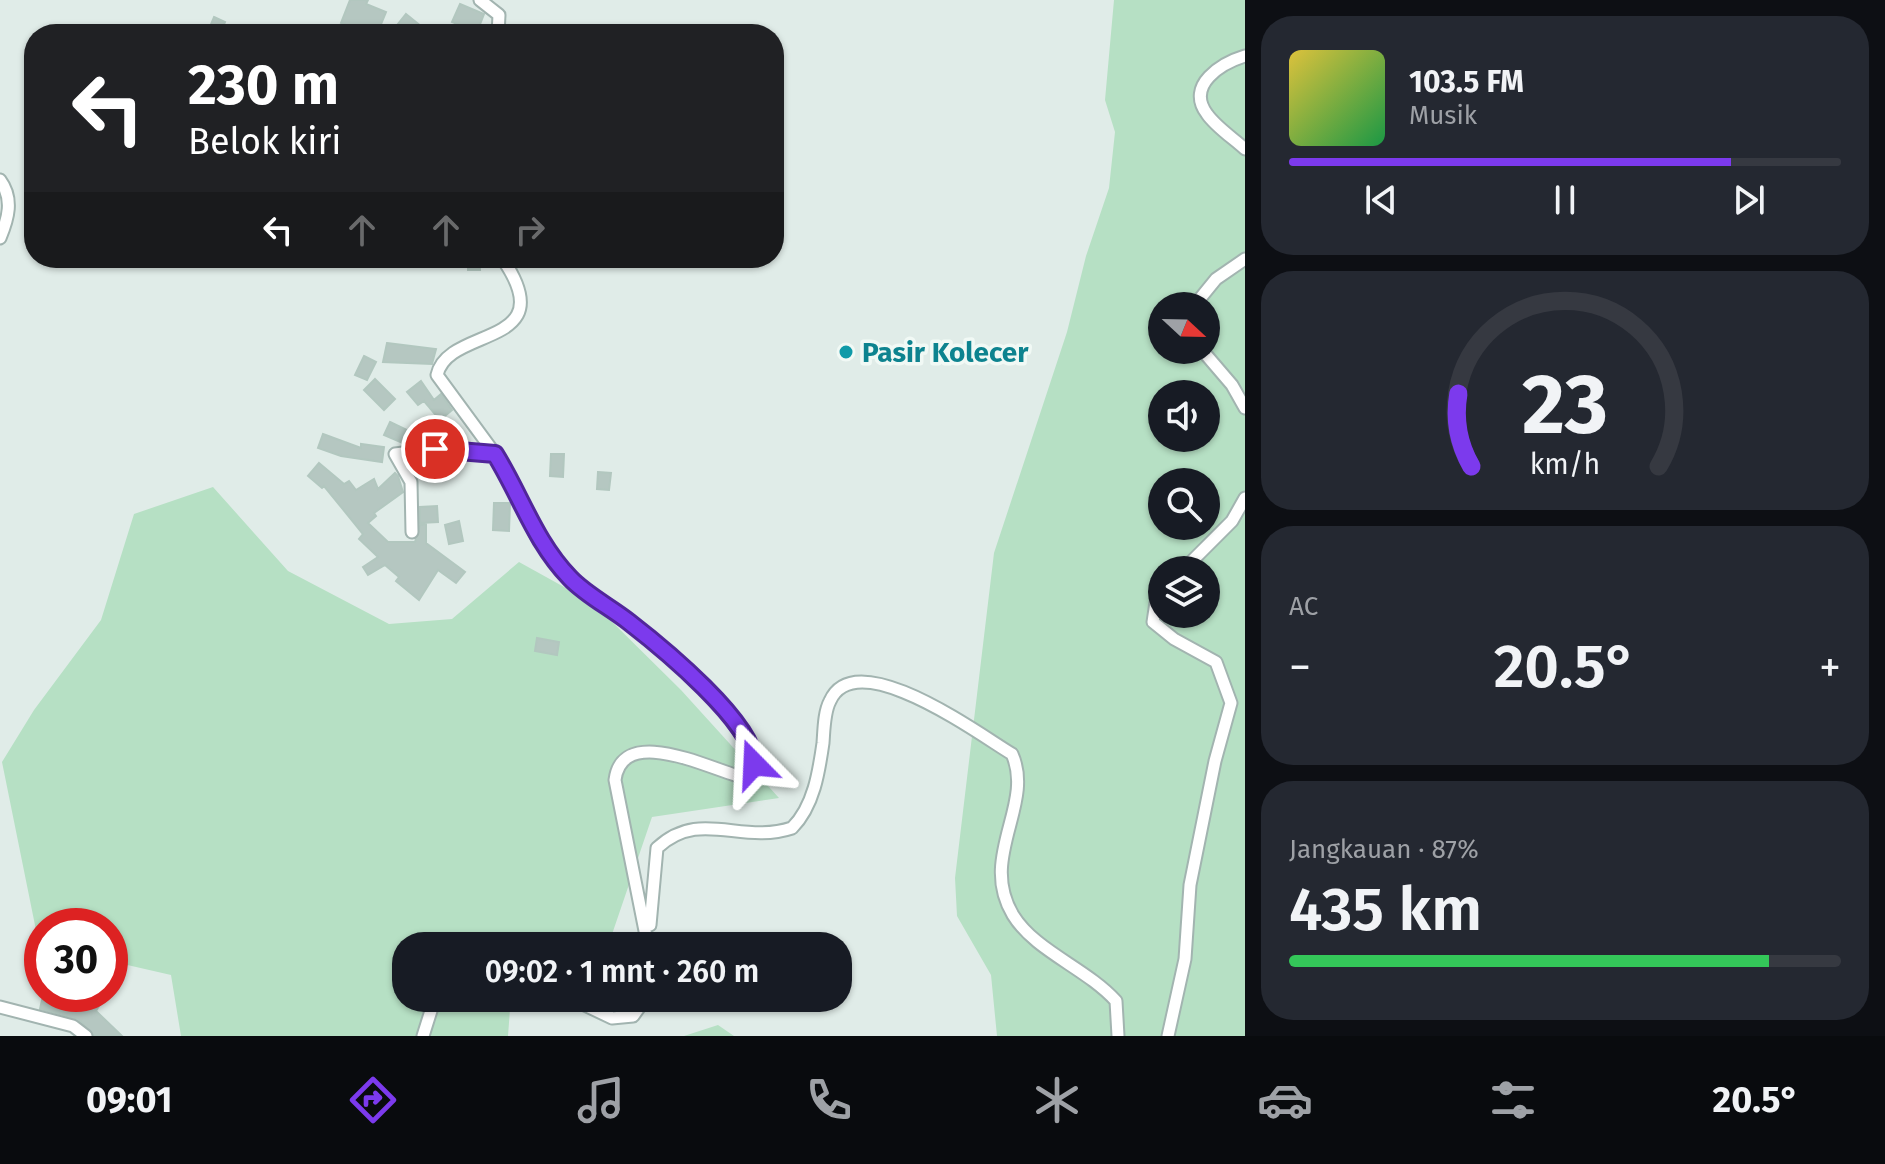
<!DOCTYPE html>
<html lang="id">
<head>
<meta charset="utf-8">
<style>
	:root { --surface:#171b24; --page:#242831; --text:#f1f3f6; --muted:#9ea1a6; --line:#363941; --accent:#7c3aed }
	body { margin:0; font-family:"Fira Sans",sans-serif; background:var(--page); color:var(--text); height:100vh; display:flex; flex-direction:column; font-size:30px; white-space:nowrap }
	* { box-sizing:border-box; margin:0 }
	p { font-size:26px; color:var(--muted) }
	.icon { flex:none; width:44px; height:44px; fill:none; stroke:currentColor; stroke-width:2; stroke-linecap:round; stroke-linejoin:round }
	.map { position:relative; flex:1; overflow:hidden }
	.details { display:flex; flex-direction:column; gap:16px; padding:16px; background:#0d0f14; width:640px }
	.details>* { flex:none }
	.guide { position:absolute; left:24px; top:24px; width:760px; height:244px; border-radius:32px; box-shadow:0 2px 6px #0004; background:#202124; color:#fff; overflow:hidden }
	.needle { width:52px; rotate:112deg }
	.buttons { position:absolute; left:1148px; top:292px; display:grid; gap:16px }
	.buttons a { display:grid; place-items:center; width:72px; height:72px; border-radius:50%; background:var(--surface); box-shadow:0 2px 6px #0004; font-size:40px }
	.speed { position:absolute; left:24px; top:908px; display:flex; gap:16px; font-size:40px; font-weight:700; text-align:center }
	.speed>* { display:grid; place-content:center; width:104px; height:104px; border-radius:50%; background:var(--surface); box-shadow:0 2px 6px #0004; line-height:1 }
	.speed .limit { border:12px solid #d22; background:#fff; color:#111 }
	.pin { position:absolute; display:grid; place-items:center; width:68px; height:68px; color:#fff; margin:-34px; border:4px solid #fff; border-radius:50%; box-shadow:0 2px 8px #0007 }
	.me { position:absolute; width:88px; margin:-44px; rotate:339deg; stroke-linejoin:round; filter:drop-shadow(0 0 6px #0008) }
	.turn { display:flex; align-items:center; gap:28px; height:168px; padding:0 32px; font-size:36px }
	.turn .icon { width:104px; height:104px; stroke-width:2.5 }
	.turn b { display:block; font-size:56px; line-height:68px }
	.lanes { display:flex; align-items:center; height:76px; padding:0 32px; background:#0003; justify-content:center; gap:40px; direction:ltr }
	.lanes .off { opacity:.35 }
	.big { font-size:60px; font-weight:600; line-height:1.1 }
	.details .widget { flex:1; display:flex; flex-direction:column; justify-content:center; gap:12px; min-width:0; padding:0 28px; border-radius:32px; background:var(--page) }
	.details .dial { align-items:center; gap:0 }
	.dial svg { height:208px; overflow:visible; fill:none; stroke:var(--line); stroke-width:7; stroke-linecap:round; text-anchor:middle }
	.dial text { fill:var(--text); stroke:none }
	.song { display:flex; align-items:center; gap:24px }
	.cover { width:96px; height:96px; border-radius:12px; background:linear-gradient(135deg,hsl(50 70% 55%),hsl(140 70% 35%)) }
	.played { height:8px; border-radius:4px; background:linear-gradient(90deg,var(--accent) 80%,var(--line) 80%) }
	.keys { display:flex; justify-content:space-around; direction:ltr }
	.heat { display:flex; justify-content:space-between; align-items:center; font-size:44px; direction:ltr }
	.charge { height:12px; border-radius:6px; background:linear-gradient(90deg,#34c759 87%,var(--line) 0) }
	.trip { position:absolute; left:392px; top:932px; width:460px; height:80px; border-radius:32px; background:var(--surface); box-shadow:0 2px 6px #0004; font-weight:600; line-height:80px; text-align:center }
	.tab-bar { display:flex; height:128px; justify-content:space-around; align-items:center; background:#090b0e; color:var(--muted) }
	.tab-bar .icon { width:56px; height:56px }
	.tab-bar .on { color:var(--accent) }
	.tab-bar b { font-size:36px; color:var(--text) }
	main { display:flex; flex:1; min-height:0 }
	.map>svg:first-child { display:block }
	.green { fill:#b6e0c4; fill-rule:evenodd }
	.building { fill:#b5c7c1; stroke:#b2c7bf; stroke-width:2 }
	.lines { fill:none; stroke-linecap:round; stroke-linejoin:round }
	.minor-casing { stroke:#a2b4b0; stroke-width:15 }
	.minor { stroke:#fff; stroke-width:11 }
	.route-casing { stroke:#51269a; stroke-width:20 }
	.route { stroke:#7c3aed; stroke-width:14 }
	.culture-dot { fill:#0f9aa8; stroke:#f1f9f5; stroke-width:3 }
	.labels { text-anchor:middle; stroke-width:7; stroke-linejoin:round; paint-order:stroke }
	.culture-label { font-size:28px; font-weight:bold; fill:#0d838f; stroke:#f1f9f5; text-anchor:start }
</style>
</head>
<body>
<main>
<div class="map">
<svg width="1245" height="1036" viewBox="0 0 1245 1036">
	<rect width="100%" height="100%" fill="#e0ece8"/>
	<!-- green -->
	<path class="green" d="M1114,0H1245V1036H997L991,975L957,916L955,878L994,553L1067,332L1086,256L1109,188L1115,132L1105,100ZM1162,306H1206V350H1162ZM1162,394H1206V438H1162ZM1162,482H1206V526H1162ZM1162,570H1206V614H1162Z
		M213,487L288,571L389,624L452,619L519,562L593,603L681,690L779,798L652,817L608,946H406V998H537L510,1009L508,1036H181L171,975L110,961V926H42V946L39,945L2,762L34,710L101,620L134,514Z
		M718,1025L734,1036H684Z"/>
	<!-- building -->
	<path class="building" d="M350,0H368L366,4L386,12L377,34H367L341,23Z
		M460,4L484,14L477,32L452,22Z
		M406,14L422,27L417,34H390Z
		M214,17L225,22L220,34H207Z
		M468,258H479L480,270H468Z
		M387,343L436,349L432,364L383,362Z
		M364,356L376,362L367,380L355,375Z
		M375,379L395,399L384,410L364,390Z
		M421,381L434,400L441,394L452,410L440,420L424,401L418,405L407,392Z
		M390,422L411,432L405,444L384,435Z
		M323,434L361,448V444L384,447L382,462L341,456L318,448Z
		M551,454H564L563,477L550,476Z
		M319,463L344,484L349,481L356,490L374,479L378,489L395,473L398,476L403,492L374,513L376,516L368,523L388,542H415L420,525L426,524V543L465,572L456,583L438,570L419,600L396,581L399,577L385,565L368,575L363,567L378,557L359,539L363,534L324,486L322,488L308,476Z
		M598,472L611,473L609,490L597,489Z
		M494,503H510L509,531L493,530Z
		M437,506L438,522L420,523V507Z
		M459,521L463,541L449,544L445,525Z
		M537,638L559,642L557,655L535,651Z
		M75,994H106L96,1011L122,1036H94L78,1019L40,1009L42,1000L68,1006Z"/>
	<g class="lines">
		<defs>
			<path id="minor" d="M480,0L499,15L498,34
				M1245,56C1222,63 1185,85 1207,114C1216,127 1233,138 1245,149
				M0,180C14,199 8,219 0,238
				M502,258C565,349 448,325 437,375L495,454L539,541L572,580L631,624L711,692L755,753L754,764L748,773L735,775C702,765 622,726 615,780L648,946
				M1194,306L1216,279L1245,259
				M1202,350L1232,385L1245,408
				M412,532L411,482L395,454L435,449L495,454
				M1183,570L1232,521L1245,498
				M1162,595L1156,602L1153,622L1174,639L1216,662L1231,703L1215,761L1190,885L1185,959L1168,1036
				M650,925L657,848C700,808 740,845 792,828C814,806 819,771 823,743C824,730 824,712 830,701C856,643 980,735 1012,754C1035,805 978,857 1013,915C1035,951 1086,968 1116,1001L1118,1036
				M570,998L612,1018L633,1016L646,998
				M0,1007L73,1026L86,1036
				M423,1036L435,998"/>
		</defs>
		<!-- minor casing -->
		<use href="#minor" class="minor-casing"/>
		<!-- minor -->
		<use href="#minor" class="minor"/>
	</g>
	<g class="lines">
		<defs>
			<path id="route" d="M435,449L495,454C521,496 535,542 570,578C586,595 610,607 629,622C660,646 757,725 754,764"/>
		</defs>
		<!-- route casing -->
		<use href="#route" class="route-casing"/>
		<!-- route -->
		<use href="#route" class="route"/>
	</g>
	<!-- markers -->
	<circle class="culture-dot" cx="846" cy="352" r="8"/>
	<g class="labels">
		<!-- culture labels -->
		<g class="culture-label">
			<text x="862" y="362">Pasir Kolecer</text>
		</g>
	</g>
</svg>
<div class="buttons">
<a><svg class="needle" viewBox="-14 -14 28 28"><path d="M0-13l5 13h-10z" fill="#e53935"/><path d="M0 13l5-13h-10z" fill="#9ea1a6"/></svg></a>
<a><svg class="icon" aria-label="sound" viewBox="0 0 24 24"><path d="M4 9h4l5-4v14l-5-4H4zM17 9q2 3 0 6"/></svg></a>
<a><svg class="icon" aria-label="search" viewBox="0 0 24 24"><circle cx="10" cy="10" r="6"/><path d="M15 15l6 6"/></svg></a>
<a><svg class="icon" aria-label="layers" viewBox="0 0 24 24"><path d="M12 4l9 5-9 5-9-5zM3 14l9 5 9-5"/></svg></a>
</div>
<div class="speed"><div class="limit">30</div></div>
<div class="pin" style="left:435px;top:449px;background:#d93025"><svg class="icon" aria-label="arrive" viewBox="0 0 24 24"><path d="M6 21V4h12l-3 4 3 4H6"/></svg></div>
<svg class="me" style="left:754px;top:764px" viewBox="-20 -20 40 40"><path d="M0-17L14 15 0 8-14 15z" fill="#7c3aed" stroke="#fff" stroke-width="4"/></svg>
<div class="trip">09:02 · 1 mnt · 260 m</div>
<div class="guide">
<div class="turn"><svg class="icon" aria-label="left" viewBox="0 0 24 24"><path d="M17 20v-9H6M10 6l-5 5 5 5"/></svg><div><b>230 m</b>Belok kiri</div></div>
<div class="lanes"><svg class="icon" aria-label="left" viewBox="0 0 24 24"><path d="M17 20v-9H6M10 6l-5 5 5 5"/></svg><svg class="icon off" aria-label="ahead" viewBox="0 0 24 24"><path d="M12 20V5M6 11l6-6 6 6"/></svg><svg class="icon off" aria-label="ahead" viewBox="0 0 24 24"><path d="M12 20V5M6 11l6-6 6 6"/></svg><svg class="icon off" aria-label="right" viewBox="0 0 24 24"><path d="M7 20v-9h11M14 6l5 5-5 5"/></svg></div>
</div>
</div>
<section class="details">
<div class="widget">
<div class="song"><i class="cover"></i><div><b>103.5 FM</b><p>Musik</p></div></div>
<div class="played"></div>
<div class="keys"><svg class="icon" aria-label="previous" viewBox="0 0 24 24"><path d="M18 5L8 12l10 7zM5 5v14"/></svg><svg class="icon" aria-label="pause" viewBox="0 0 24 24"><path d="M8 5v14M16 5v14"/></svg><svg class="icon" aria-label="next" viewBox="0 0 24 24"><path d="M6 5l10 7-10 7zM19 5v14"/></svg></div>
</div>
<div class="widget dial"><svg viewBox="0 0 100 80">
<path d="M14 69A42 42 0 1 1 86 69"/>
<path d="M14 69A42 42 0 0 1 9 41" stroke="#7c3aed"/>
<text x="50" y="56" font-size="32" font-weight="700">23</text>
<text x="50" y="72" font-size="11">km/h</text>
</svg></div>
<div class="widget"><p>AC</p>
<div class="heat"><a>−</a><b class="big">20.5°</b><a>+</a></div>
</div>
<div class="widget"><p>Jangkauan · 87%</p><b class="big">435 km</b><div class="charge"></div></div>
</section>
</main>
<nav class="tab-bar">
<b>09:01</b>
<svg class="icon on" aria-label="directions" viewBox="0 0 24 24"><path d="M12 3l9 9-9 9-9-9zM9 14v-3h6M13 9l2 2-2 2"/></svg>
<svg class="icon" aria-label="music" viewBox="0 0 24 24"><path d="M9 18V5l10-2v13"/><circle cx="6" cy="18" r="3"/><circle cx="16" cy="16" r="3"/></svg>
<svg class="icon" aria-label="phone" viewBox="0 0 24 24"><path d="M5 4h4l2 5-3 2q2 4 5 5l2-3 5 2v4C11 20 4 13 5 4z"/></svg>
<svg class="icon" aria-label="climate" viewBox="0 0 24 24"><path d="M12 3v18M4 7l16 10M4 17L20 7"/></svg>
<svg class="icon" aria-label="car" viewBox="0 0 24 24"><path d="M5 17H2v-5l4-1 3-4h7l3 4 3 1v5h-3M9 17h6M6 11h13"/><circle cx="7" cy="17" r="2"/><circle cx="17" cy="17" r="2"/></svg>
<svg class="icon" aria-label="filters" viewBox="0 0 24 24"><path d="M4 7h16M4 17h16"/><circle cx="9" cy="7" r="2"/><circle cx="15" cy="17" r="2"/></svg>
<b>20.5°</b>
</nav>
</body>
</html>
